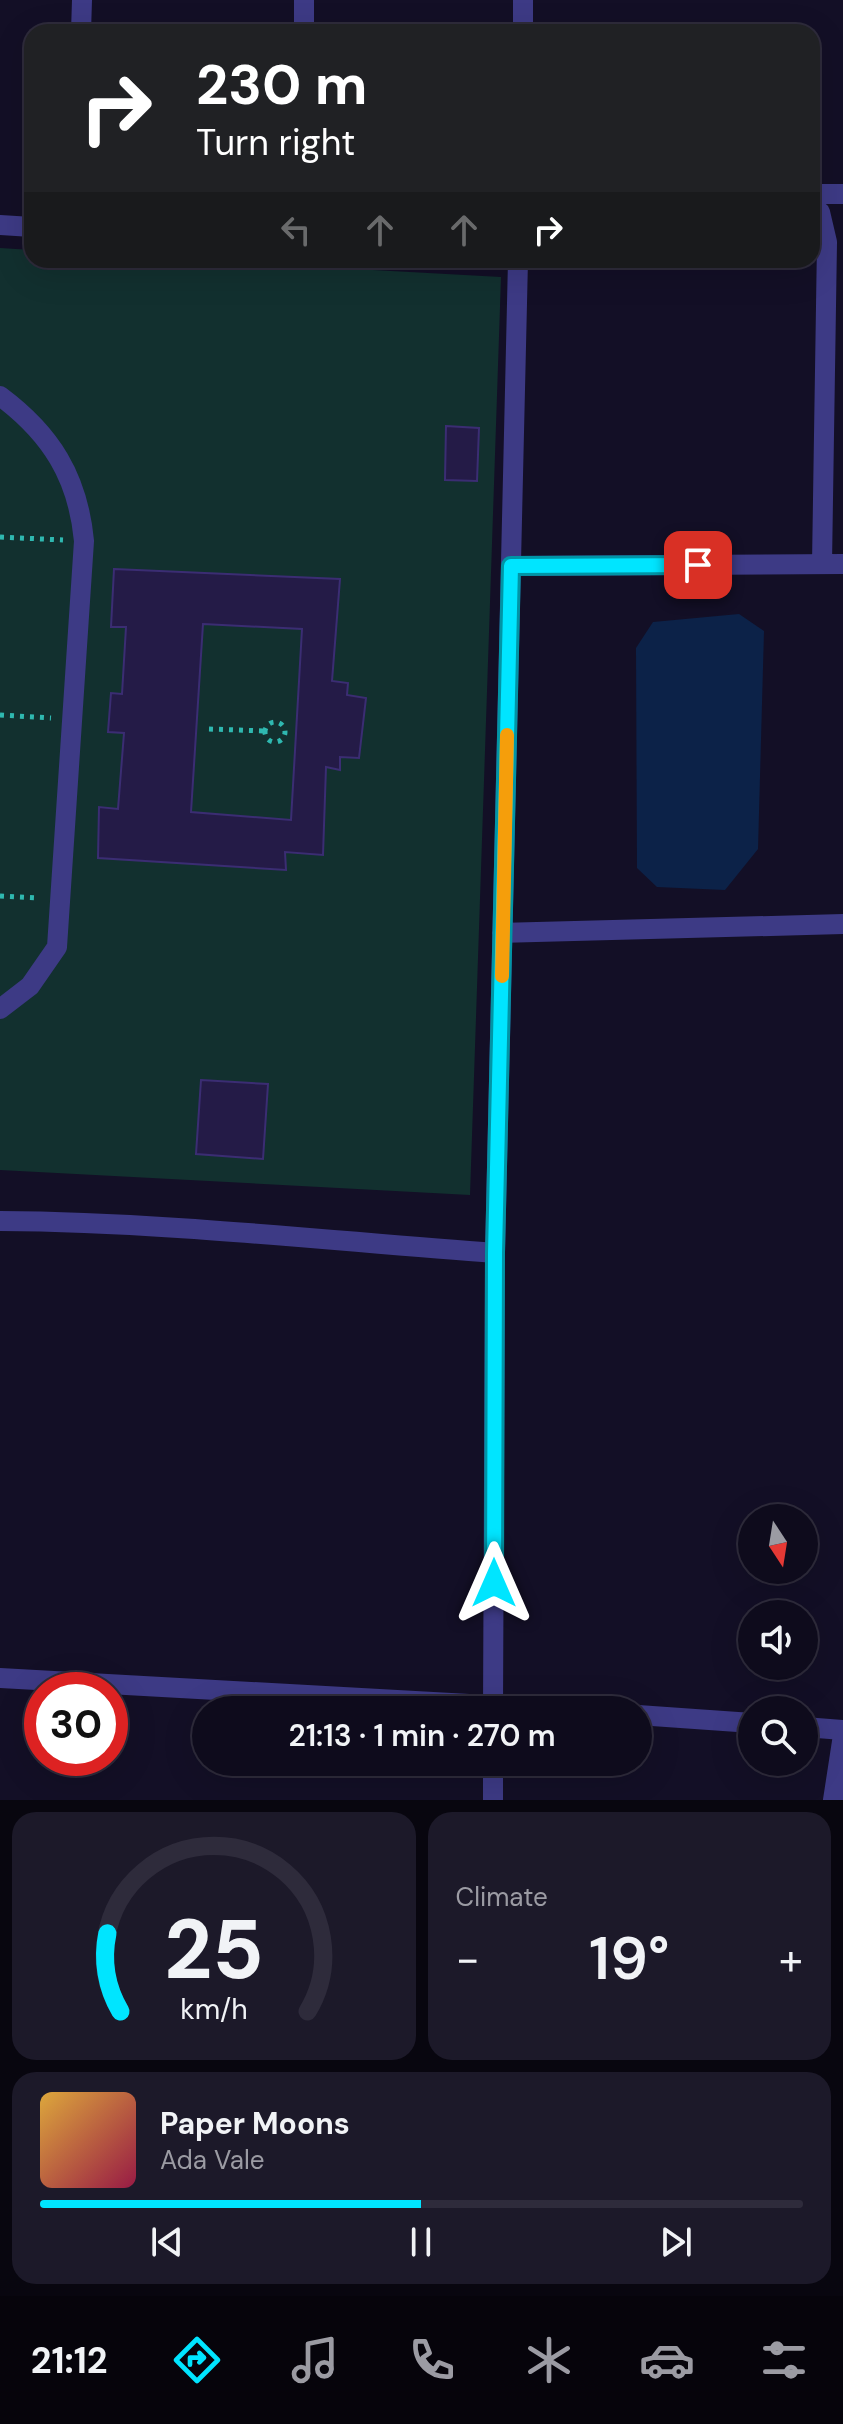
<!DOCTYPE html>
<html lang="en">
<head>
<meta charset="utf-8">
<style>
	:root { --surface:#0e0b1c; --page:#1c1929; --text:#f1f3f6; --muted:#9b9ba3; --line:#2e2b3b; --accent:#00e5ff }
	body { margin:0; font-family:"DM Sans",sans-serif; background:var(--page); color:var(--text); height:100vh; display:flex; flex-direction:column; font-size:30px; white-space:nowrap }
	* { box-sizing:border-box; margin:0 }
	p { font-size:26px; color:var(--muted) }
	.icon { flex:none; width:44px; height:44px; fill:none; stroke:currentColor; stroke-width:2; stroke-linecap:round; stroke-linejoin:round }
	.map { position:relative; height:1800px; overflow:hidden }
	.panel { display:flex; flex-direction:column; gap:12px; padding:12px; background:#08060f; flex:1 }
	.panel>* { flex:none }
	.top-card { position:absolute; left:24px; top:24px; width:796px; height:244px; border-radius:24px; box-shadow:0 8px 32px #0002,0 0 0 2px var(--line); background:#202124; color:#fff; overflow:hidden }
	.needle { width:52px; rotate:168deg }
	.buttons { position:absolute; left:738px; top:1504px; display:grid; gap:16px }
	.buttons a { display:grid; place-items:center; width:80px; height:80px; border-radius:50%; background:var(--surface); box-shadow:0 8px 32px #0002,0 0 0 2px var(--line); font-size:40px }
	.speed { position:absolute; left:24px; top:1672px; display:flex; gap:16px; font-size:40px; font-weight:700; text-align:center }
	.speed>* { display:grid; place-content:center; width:104px; height:104px; border-radius:50%; background:var(--surface); box-shadow:0 8px 32px #0002,0 0 0 2px var(--line); line-height:1 }
	.speed .limit { border:12px solid #d22; background:#fff; color:#111 }
	.pin { position:absolute; display:grid; place-items:center; width:68px; height:68px; color:#fff; margin:-34px; border-radius:16px; box-shadow:0 4px 12px #0006 }
	.me { position:absolute; width:88px; margin:-44px; rotate:0deg; stroke-linejoin:round; filter:drop-shadow(0 0 6px #0008) }
	.turn { display:flex; align-items:center; gap:28px; height:168px; padding:0 40px; font-size:36px }
	.turn .icon { width:104px; height:104px; stroke-width:2.5 }
	.turn b { display:block; font-size:56px; line-height:68px }
	.lanes { display:flex; align-items:center; height:76px; padding:0 40px; background:#0003; justify-content:center; gap:40px; direction:ltr }
	.lanes .off { opacity:.35 }
	.big { font-size:60px; font-weight:600; line-height:1.1 }
	.panel .widget { flex:1; display:flex; flex-direction:column; justify-content:center; gap:12px; min-width:0; padding:0 28px; border-radius:24px; background:var(--page) }
	.panel .dial { align-items:center; gap:0 }
	.dial svg { height:208px; overflow:visible; fill:none; stroke:var(--line); stroke-width:7; stroke-linecap:round; text-anchor:middle }
	.dial text { fill:var(--text); stroke:none }
	.song { display:flex; align-items:center; gap:24px }
	.cover { width:96px; height:96px; border-radius:12px; background:linear-gradient(135deg,hsl(40 70% 55%),hsl(340 70% 35%)) }
	.played { height:8px; border-radius:4px; background:linear-gradient(90deg,var(--accent) 50%,var(--line) 50%) }
	.keys { display:flex; justify-content:space-around; direction:ltr }
	.heat { display:flex; justify-content:space-between; align-items:center; font-size:44px; direction:ltr }
	.panel .tiles { flex:1; display:grid; gap:12px; grid-template-columns:1fr 1fr }
	.widget:last-child { grid-column:span 2 }
	.trip { position:absolute; left:192px; top:1696px; width:460px; height:80px; border-radius:40px; background:var(--surface); box-shadow:0 8px 32px #0002,0 0 0 2px var(--line); font-weight:600; line-height:80px; text-align:center }
	.dock { display:flex; height:128px; justify-content:space-around; align-items:center; background:#06040b; color:var(--muted) }
	.dock .icon { width:56px; height:56px }
	.dock .current { color:var(--accent) }
	.dock b { font-size:36px; color:var(--text) }
	.map>svg:first-child { display:block }
	.green { fill:#12302f }
	.water { fill:#0c2248 }
	.building { fill:#241b47; stroke:#3b2d73; stroke-width:2; fill-rule:evenodd }
	.lines { fill:none; stroke-linecap:round; stroke-linejoin:round }
	.path { stroke:#2fb8b0; stroke-width:5; stroke-dasharray:4 6; stroke-linecap:butt }
	.minor { stroke:#3d3a85; stroke-width:20 }
	.route-casing { stroke:#0095a6; stroke-width:20 }
	.route { stroke:#00e5ff; stroke-width:14 }
	.slow { stroke:#f59e0b; stroke-width:14 }
</style>
</head>
<body>
<div class="map">
<svg width="843" height="1800" viewBox="0 0 843 1800">
	<rect width="100%" height="100%" fill="#130f26"/>
	<!-- green -->
	<path class="green" d="M0,248L32,250V260H190L501,277L470,1195L0,1170Z"/>
	<!-- water -->
	<path class="water" d="M739,614L764,631L758,849L725,890L657,887L637,868L636,648L653,622Z"/>
	<!-- building -->
	<path class="building" d="M446,426L479,428L477,481L445,480Z
		M114,569L340,579L332,681L348,683L347,695L366,698L359,758L340,757V770L326,767L323,855L285,852L286,870L98,858L99,807L118,809L124,733L108,732L111,693L122,694L126,627H111ZM203,624L302,629L291,820L191,812Z
		M201,1080L268,1084L263,1159L196,1154Z"/>
	<g class="lines">
		<!-- path -->
		<path class="path" d="M0,537L63,540
			M0,715L51,718
			M265 732a10 10 0 1 1 20 0a10 10 0 1 1-20 0Z
			M209,729L265,731
			M0,896L39,898"/>
		<!-- minor -->
		<path class="minor" d="M81,32L82,0
			M304,32V0
			M523,32V0
			M812,194H843
			M812,207L820,212L827,242L822,564
			M0,225L32,227
			M0,396C51,434 78,477 84,541L57,947L30,986L0,1009
			M511,566L843,564
			M502,933L843,924
			M0,1221C165,1222 330,1241 495,1253
			M0,1678L578,1710
			M493,1710L495,1253L518,260
			M638,1715L752,1723
			M804,1727L843,1730
			M493,1800V1762
			M833,1800L843,1735"/>
	</g>
	<g class="lines">
		<defs>
			<path id="route" d="M494,1583L495,1253L511,566L698,565"/>
		</defs>
		<!-- route casing -->
		<use href="#route" class="route-casing"/>
		<!-- route -->
		<use href="#route" class="route"/>
		<!-- slow -->
		<path class="slow" d="M502,976L507,735"/>
	</g>
</svg>
<div class="buttons">
<a><svg class="needle" viewBox="-14 -14 28 28"><path d="M0-13l5 13h-10z" fill="#e53935"/><path d="M0 13l5-13h-10z" fill="#9b9ba3"/></svg></a>
<a><svg class="icon" aria-label="sound" viewBox="0 0 24 24"><path d="M4 9h4l5-4v14l-5-4H4zM17 9q2 3 0 6"/></svg></a>
<a><svg class="icon" aria-label="search" viewBox="0 0 24 24"><circle cx="10" cy="10" r="6"/><path d="M15 15l6 6"/></svg></a>
</div>
<div class="speed"><div class="limit">30</div></div>
<div class="pin" style="left:698px;top:565px;background:#d93025"><svg class="icon" aria-label="arrive" viewBox="0 0 24 24"><path d="M6 21V4h12l-3 4 3 4H6"/></svg></div>
<svg class="me" style="left:494px;top:1583px" viewBox="-20 -20 40 40"><path d="M0-17L14 15 0 8-14 15z" fill="#00e5ff" stroke="#fff" stroke-width="4"/></svg>
<div class="trip">21:13 · 1 min · 270 m</div>
<div class="top-card">
<div class="turn"><svg class="icon" aria-label="right" viewBox="0 0 24 24"><path d="M7 20v-9h11M14 6l5 5-5 5"/></svg><div><b>230 m</b>Turn right</div></div>
<div class="lanes"><svg class="icon off" aria-label="left" viewBox="0 0 24 24"><path d="M17 20v-9H6M10 6l-5 5 5 5"/></svg><svg class="icon off" aria-label="ahead" viewBox="0 0 24 24"><path d="M12 20V5M6 11l6-6 6 6"/></svg><svg class="icon off" aria-label="ahead" viewBox="0 0 24 24"><path d="M12 20V5M6 11l6-6 6 6"/></svg><svg class="icon" aria-label="right" viewBox="0 0 24 24"><path d="M7 20v-9h11M14 6l5 5-5 5"/></svg></div>
</div>
</div>
<section class="panel">
<div class="tiles">
<div class="widget dial"><svg viewBox="0 0 100 80">
<path d="M14 69A42 42 0 1 1 86 69"/>
<path d="M14 69A42 42 0 0 1 9 39" stroke="#00e5ff"/>
<text x="50" y="56" font-size="32" font-weight="700">25</text>
<text x="50" y="72" font-size="11">km/h</text>
</svg></div>
<div class="widget"><p>Climate</p>
<div class="heat"><a>−</a><b class="big">19°</b><a>+</a></div>
</div>
<div class="widget">
<div class="song"><i class="cover"></i><div><b>Paper Moons</b><p>Ada Vale</p></div></div>
<div class="played"></div>
<div class="keys"><svg class="icon" aria-label="previous" viewBox="0 0 24 24"><path d="M18 5L8 12l10 7zM5 5v14"/></svg><svg class="icon" aria-label="pause" viewBox="0 0 24 24"><path d="M8 5v14M16 5v14"/></svg><svg class="icon" aria-label="next" viewBox="0 0 24 24"><path d="M6 5l10 7-10 7zM19 5v14"/></svg></div>
</div>
</div>
</section>
<nav class="dock">
<b>21:12</b>
<svg class="icon current" aria-label="directions" viewBox="0 0 24 24"><path d="M12 3l9 9-9 9-9-9zM9 14v-3h6M13 9l2 2-2 2"/></svg>
<svg class="icon" aria-label="music" viewBox="0 0 24 24"><path d="M9 18V5l10-2v13"/><circle cx="6" cy="18" r="3"/><circle cx="16" cy="16" r="3"/></svg>
<svg class="icon" aria-label="phone" viewBox="0 0 24 24"><path d="M5 4h4l2 5-3 2q2 4 5 5l2-3 5 2v4C11 20 4 13 5 4z"/></svg>
<svg class="icon" aria-label="climate" viewBox="0 0 24 24"><path d="M12 3v18M4 7l16 10M4 17L20 7"/></svg>
<svg class="icon" aria-label="car" viewBox="0 0 24 24"><path d="M5 17H2v-5l4-1 3-4h7l3 4 3 1v5h-3M9 17h6M6 11h13"/><circle cx="7" cy="17" r="2"/><circle cx="17" cy="17" r="2"/></svg>
<svg class="icon" aria-label="filters" viewBox="0 0 24 24"><path d="M4 7h16M4 17h16"/><circle cx="9" cy="7" r="2"/><circle cx="15" cy="17" r="2"/></svg>
</nav>
</body>
</html>
